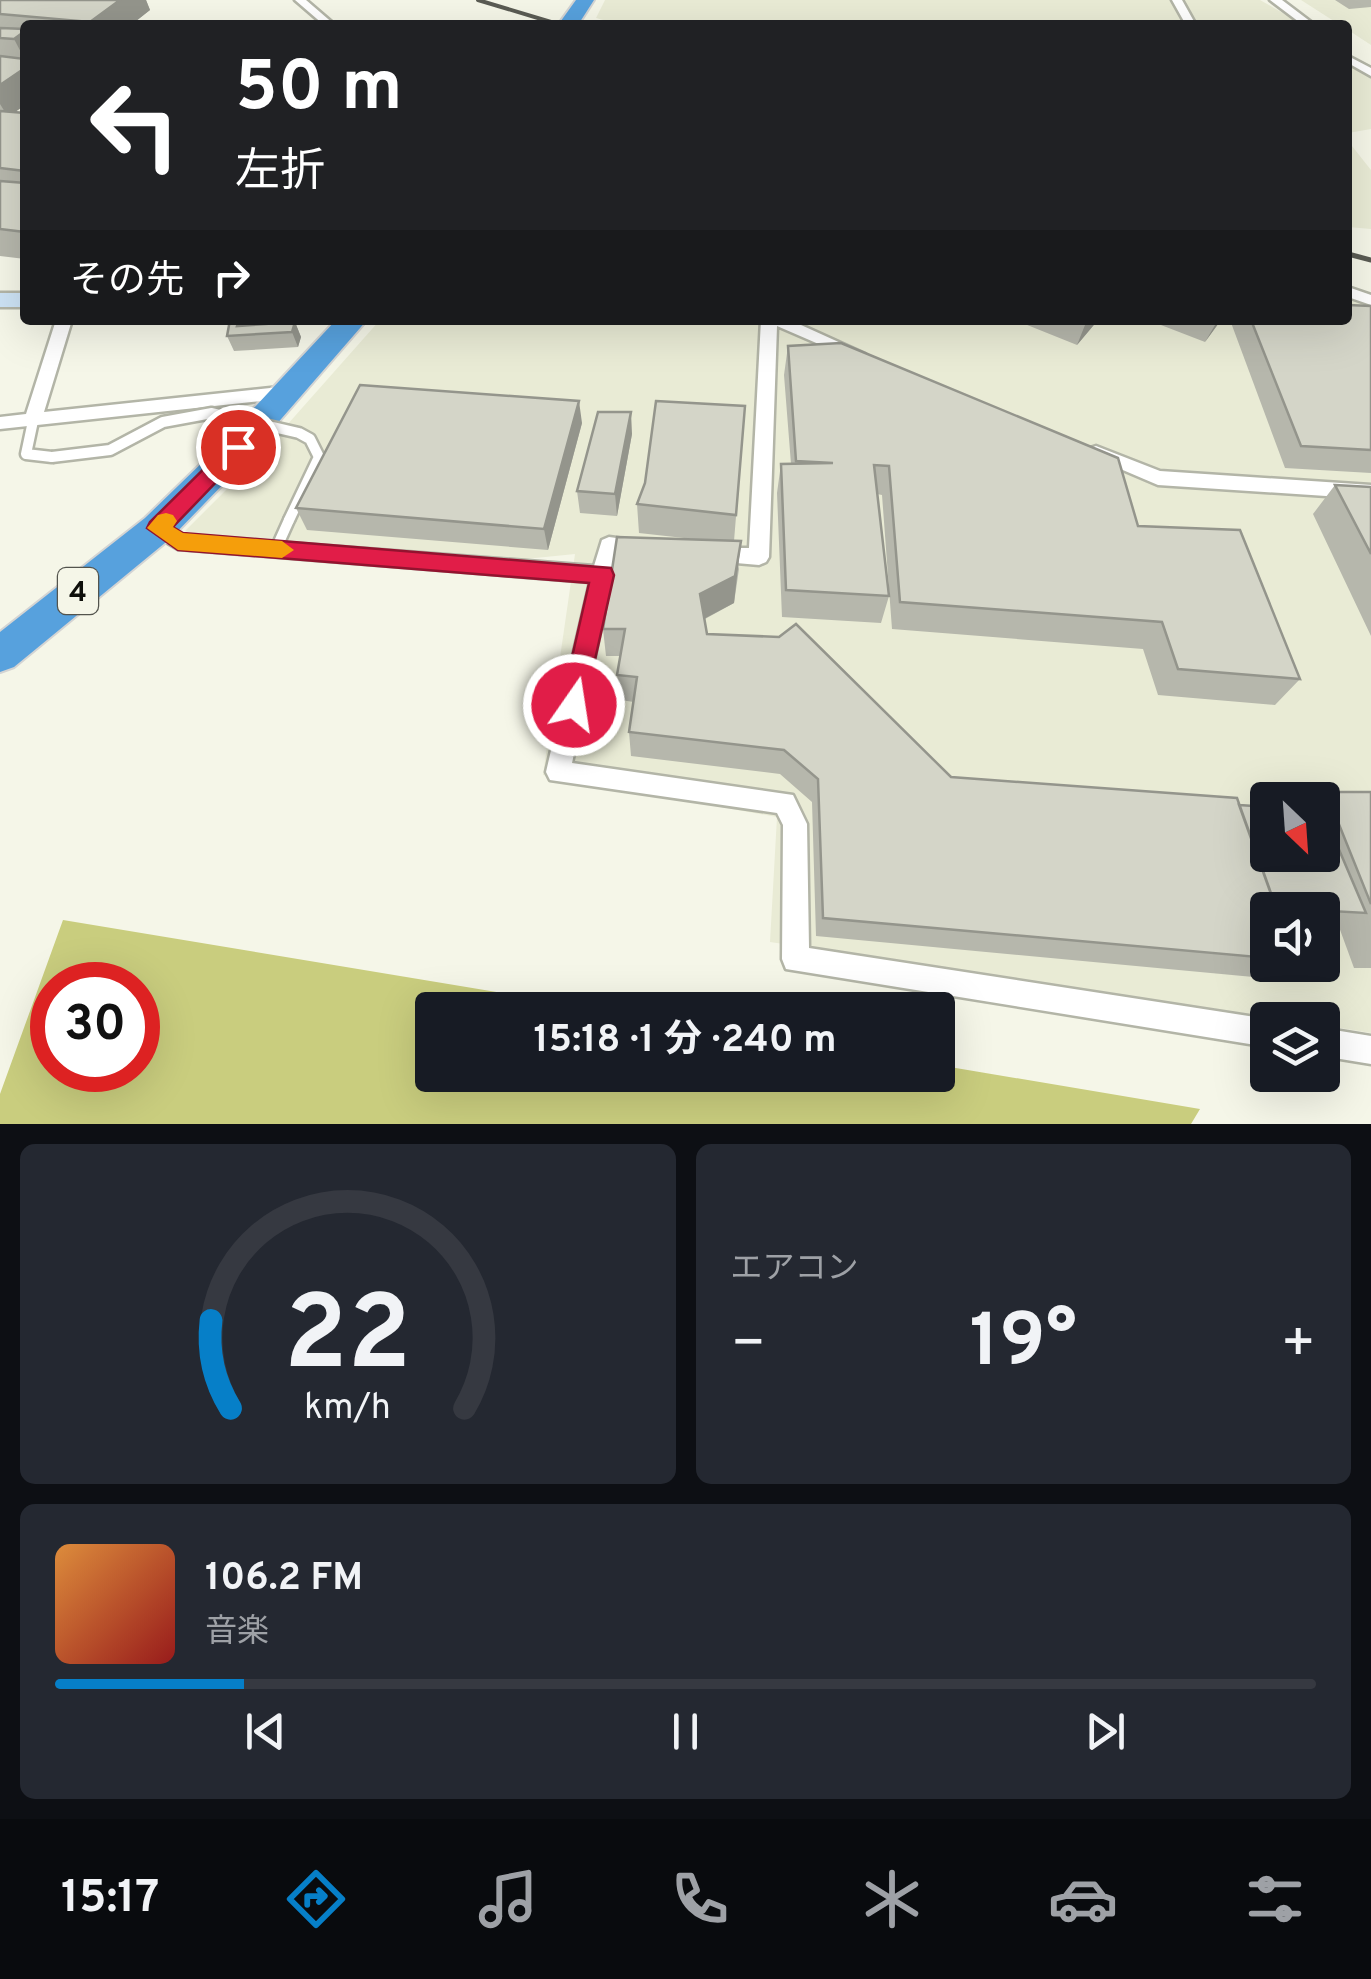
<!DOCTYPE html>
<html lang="ja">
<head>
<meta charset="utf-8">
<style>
	:root { --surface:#171b24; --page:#242831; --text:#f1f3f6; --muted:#9ea1a6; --line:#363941; --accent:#067fc8 }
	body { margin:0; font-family:Overpass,"Noto Sans JP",sans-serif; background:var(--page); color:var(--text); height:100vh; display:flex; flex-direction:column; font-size:38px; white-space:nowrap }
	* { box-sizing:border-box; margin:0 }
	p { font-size:32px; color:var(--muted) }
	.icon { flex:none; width:55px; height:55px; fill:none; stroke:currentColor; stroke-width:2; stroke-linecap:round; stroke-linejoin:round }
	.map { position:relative; height:1124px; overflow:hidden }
	.side { display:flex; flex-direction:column; gap:20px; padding:20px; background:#0d0f14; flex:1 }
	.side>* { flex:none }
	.banner { position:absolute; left:20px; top:20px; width:1332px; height:305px; border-radius:10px; box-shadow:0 10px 40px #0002; background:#202124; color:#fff; overflow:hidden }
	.needle { width:65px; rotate:155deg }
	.controls { position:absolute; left:1250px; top:782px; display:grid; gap:20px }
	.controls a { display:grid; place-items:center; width:90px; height:90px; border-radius:10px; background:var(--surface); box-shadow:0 10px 40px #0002; font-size:50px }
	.speed { position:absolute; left:30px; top:962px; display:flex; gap:20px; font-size:50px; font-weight:700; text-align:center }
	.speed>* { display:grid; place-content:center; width:130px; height:130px; border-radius:50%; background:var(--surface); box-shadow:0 10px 40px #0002; line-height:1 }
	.speed .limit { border:15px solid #d22; background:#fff; color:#111 }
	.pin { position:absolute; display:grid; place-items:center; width:85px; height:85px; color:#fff; margin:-42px; border:5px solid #fff; border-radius:50%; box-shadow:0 2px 10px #0007 }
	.me { position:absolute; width:110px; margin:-55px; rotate:13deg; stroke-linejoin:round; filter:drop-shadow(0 0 8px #0008) }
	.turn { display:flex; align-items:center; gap:35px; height:210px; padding:0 50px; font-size:45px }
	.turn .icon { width:130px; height:130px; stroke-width:2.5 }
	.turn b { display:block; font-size:70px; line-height:85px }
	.then { display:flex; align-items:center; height:95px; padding:0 50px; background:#0003; gap:20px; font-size:38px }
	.big { font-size:75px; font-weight:700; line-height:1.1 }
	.side .card { flex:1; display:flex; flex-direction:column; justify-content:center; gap:15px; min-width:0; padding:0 35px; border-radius:15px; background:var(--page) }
	.side .dial { align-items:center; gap:0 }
	.dial svg { height:260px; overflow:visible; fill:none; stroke:var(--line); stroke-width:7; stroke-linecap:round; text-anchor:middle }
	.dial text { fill:var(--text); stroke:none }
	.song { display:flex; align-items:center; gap:30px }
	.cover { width:120px; height:120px; border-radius:15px; background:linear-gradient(135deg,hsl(30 70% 55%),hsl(0 70% 35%)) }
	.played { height:10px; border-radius:5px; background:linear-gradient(90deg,var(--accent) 15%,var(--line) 15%) }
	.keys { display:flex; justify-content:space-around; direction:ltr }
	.heat { display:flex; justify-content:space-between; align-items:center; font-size:55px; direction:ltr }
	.side .tiles { flex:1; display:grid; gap:20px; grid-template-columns:1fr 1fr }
	.card:last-child { grid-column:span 2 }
	.trip { position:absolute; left:415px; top:992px; width:540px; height:100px; border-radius:10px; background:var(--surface); box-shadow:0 10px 40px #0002; font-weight:700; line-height:100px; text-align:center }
	.menu { display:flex; height:160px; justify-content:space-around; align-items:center; background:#090b0e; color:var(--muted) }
	.menu .icon { width:70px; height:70px }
	.menu .current { color:var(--accent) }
	.menu b { font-size:45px; color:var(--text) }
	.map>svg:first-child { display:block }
	.built { fill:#e9ebd5; fill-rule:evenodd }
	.green { fill:#c9cd7e; fill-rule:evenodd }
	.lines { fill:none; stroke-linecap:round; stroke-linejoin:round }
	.lane-casing { stroke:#b3b5a7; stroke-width:15 }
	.street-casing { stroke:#b3b5a7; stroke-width:5 }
	.secondary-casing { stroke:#b3b5a7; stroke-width:5 }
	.highway-casing { stroke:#d4d4d3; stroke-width:4 }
	.lane { stroke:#fff; stroke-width:10 }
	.street { fill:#fff; fill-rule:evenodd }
	.secondary { fill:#cde3f5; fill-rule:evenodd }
	.highway { fill:#57a1dd; fill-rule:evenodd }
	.rail-far1 { stroke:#5a5b53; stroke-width:4 }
	.rail { stroke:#5a5b53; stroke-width:5 }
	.lane-bridge-casing { stroke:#b3b5a7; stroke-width:15; stroke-linecap:butt }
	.lane-bridge { stroke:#fff; stroke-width:10 }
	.wall { fill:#b6b7ac }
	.shaded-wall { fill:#94958c }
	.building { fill:#d4d5c8; stroke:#94958c; stroke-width:2.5 }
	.route { fill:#e11d48; stroke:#92132f; stroke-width:2.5 }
	.slow { fill:#f59e0b }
	.labels { text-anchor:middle; stroke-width:9; stroke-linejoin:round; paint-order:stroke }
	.shield { fill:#f5f6e8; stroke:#53544d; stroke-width:2.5 }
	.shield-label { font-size:28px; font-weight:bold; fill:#0e0f0a }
</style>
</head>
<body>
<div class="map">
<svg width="1371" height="1124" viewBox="0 0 1371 1124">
	<rect width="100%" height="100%" fill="#f5f6e8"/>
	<!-- built -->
	<path class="built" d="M605,0H1260L1304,25H621L596,18Z
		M1301,0H1371V45L1348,30V25H1340Z
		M1348,55L1371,72V129L1348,133Z
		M1348,141L1371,170V229L1348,227Z
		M1348,296L1371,304V1033L1323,1025L1322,1020H1288L770,942L777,817L543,775L575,554L506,561L201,536L185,531L256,460L380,320H1348ZM1268,800H1322V855H1268ZM1268,910H1322V965H1268Z"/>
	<!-- green -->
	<path class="green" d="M63,920L605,1010H432V1075H938V1065L1200,1109L1191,1124H0V1094ZM52,985H138V1070H52Z"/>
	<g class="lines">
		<defs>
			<path id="lane" d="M33,421L26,454L52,457
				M276,549L289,520"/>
			<path id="street" d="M295,0H306L335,25H324Z
				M1172,0H1182L1196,25H1186Z
				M1270,0H1282L1315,25H1303Z
				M1348,56L1371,68V76L1348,63Z
				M1348,287L1371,295V305L1348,297Z
				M56,320H72L44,412L289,386L297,392L289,398L0,429V417L26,414Z
				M761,320H790L865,354L857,359L851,358L777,326L769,557L766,562L759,565L713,561L706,558L703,553L706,548H749Z
				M1096,446L1160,471L1371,485V499L1158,485L1090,456L1087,452L1090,448Z
				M158,521L182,535L594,566L602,540L609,537L646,542L649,547L646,552L617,553L572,763L793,795L807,824L809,948L1268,1019L1271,1020H1268V1047L786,969L782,959L783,825L777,813L550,780L546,772L590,582L178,549L151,533L148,528L151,523Z
				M1322,1028L1371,1036V1064L1322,1056Z"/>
			<path id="secondary" d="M0,293H25V307H0Z"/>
			<path id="highway" d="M576,0H594L578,25H558Z
				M336,320H367L236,471L171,538L14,667L0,672V632L145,518L212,453Z"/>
		</defs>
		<!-- lane casing -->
		<use href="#lane" class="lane-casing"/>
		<!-- street casing -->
		<use href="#street" class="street-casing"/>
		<!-- secondary casing -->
		<use href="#secondary" class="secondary-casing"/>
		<!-- highway casing -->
		<use href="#highway" class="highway-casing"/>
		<!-- lane -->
		<use href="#lane" class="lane"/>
		<!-- street -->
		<use href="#street" class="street"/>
		<!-- secondary -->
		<use href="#secondary" class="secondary"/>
		<!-- highway -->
		<use href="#highway" class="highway"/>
		<!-- rail-far1 -->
		<path class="rail-far1" d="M478,0L561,25"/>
		<!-- rail -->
		<path class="rail" d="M1348,254L1371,260"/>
		<defs>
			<path id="lane-bridge" d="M52,457L110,450L163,422L212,413L299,433L310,439L319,457L289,520"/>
		</defs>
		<!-- lane-bridge casing -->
		<use href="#lane-bridge" class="lane-bridge-casing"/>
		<!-- lane-bridge -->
		<use href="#lane-bridge" class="lane-bridge"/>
	</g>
	<!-- wall -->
	<path class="wall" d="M0,0H146L150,10L131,25H25V105L15,112L25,113V259L0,256Z
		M1335,0H1371V7L1349,9Z
		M1371,306V473L1285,468L1230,320H1348Z
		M230,320H241L244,325L295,322L301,337L298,347L234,351L227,336Z
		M1015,320H1098L1077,345Z
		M1148,320H1221L1205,342Z
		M788,346L1138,526L1300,679L1275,705L1158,695L1143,649L892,629L882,495L877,494L889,596L881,623L782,617L777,493L781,464H791L784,375Z
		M745,406L734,541L739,569L734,603L705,619L707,634L951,777L1239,805L1322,855V800H1316L1326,792H1371V968H1354L1339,927L1322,926V910H1268V965H1288L1264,978L816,936L812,802L780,774L631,756L629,732L634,702L620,700L617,675L620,656H606L603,629L702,540L639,533L637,504Z
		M582,423L548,550L307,530L296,508Z
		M632,434L617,516L580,513L577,491Z
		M1335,485L1371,487V636L1313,514Z"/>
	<!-- shaded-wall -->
	<path class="shaded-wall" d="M120,0H146L150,10L131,25H91L90,22Z
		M25,31V58H24L14,39Z
		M25,68V105L8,117L0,104V85Z
		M1087,320H1098L1077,345Z
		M1218,320H1221L1205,342Z
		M295,322L301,337L298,347L292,332Z
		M579,401L582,423L548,550L544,529Z
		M631,412L632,434L617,516L615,494Z
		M741,541L734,603L700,621V594Z"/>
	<!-- building -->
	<path class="building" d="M0,0H120L90,22L0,14Z
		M0,28L25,29V31L14,39L0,38Z
		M0,56L25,59V68L0,85Z
		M0,111L25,113V171L0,168Z
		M0,181L25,183V232L0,229Z
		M1348,305L1371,306V450L1301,446L1251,320H1348Z
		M230,320H239L237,326L295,322L292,332L227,336Z
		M841,343L1118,458L1138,526L1240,530L1300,679L1178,669L1162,622L900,602L889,466L874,465L889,596L786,590L781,464L833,463L796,461L788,346Z
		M360,385L579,401L544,529L296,508Z
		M656,401L745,406L736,515L637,504L645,483Z
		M598,412H631L615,494L577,491Z
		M1335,485L1371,487V554Z
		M617,537L741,541L735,576L700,594L707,634L779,637L796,624L951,777L1237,798L1277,910H1268V958L823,918L818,779L784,750L629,732L637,677L617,675L625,629H603Z
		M1326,792H1371V904Z
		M1239,805L1268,807V855H1322L1323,812L1366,913L1276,908Z"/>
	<!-- route -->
	<path class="route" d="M238,440L248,447L245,452L173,527L183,533L611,568L614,575L583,713L574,716L564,713L561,705L589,583L178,550L147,528L150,522L231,442Z"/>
	<!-- slow -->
	<path class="slow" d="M166,513L173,515L177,521L173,527L183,533L282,541L294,550L282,558L178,550L147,528L158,515Z"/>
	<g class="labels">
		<!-- shield labels -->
		<rect class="shield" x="58" y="568" width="40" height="46" rx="8"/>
		<g class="shield-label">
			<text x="78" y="601">4</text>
		</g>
	</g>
</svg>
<div class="controls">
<a><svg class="needle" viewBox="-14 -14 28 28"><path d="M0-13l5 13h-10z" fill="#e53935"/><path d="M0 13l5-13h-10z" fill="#9ea1a6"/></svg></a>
<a><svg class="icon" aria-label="sound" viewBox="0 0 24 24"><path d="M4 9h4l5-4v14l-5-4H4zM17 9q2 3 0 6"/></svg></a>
<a><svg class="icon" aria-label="layers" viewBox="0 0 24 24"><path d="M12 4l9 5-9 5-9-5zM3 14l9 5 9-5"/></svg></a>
</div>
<div class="speed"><div class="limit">30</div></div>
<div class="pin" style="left:238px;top:447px;background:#d93025"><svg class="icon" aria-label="arrive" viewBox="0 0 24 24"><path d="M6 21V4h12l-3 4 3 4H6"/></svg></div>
<svg class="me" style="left:574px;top:705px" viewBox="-20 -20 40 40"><circle r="17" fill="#e11d48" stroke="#fff" stroke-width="3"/><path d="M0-11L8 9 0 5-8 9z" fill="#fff"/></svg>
<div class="trip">15:18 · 1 分 · 240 m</div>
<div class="banner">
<div class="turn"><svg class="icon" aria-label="left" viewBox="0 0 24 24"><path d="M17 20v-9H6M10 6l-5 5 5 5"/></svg><div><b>50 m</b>左折</div></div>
<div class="then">その先<svg class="icon" aria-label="right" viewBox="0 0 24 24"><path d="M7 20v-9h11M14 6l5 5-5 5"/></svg></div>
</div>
</div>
<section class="side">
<div class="tiles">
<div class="card dial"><svg viewBox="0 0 100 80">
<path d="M14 69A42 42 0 1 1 86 69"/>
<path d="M14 69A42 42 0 0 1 8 42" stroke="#067fc8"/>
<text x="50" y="56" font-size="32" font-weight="700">22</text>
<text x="50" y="72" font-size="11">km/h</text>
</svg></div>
<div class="card"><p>エアコン</p>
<div class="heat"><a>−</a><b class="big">19°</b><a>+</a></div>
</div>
<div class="card">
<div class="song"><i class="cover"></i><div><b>106.2 FM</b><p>音楽</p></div></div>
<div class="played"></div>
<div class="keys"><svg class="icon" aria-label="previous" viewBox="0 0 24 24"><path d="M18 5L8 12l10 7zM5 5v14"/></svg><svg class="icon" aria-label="pause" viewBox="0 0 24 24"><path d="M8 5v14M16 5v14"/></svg><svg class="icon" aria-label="next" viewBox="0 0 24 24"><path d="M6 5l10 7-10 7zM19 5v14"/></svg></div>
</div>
</div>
</section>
<nav class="menu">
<b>15:17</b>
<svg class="icon current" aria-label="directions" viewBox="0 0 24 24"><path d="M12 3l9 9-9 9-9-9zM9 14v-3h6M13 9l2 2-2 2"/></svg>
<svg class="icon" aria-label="music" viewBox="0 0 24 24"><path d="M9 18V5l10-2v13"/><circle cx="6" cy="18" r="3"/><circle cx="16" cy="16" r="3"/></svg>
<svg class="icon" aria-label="phone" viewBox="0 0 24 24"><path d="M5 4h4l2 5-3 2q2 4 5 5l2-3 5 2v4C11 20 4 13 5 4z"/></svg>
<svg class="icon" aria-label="climate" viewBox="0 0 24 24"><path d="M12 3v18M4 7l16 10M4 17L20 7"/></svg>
<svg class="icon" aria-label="car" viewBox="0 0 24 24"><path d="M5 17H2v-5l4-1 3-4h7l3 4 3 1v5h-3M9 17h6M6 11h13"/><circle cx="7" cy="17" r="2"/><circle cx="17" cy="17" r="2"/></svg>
<svg class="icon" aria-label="filters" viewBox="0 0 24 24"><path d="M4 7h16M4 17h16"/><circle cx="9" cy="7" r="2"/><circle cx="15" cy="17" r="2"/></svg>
</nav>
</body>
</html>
